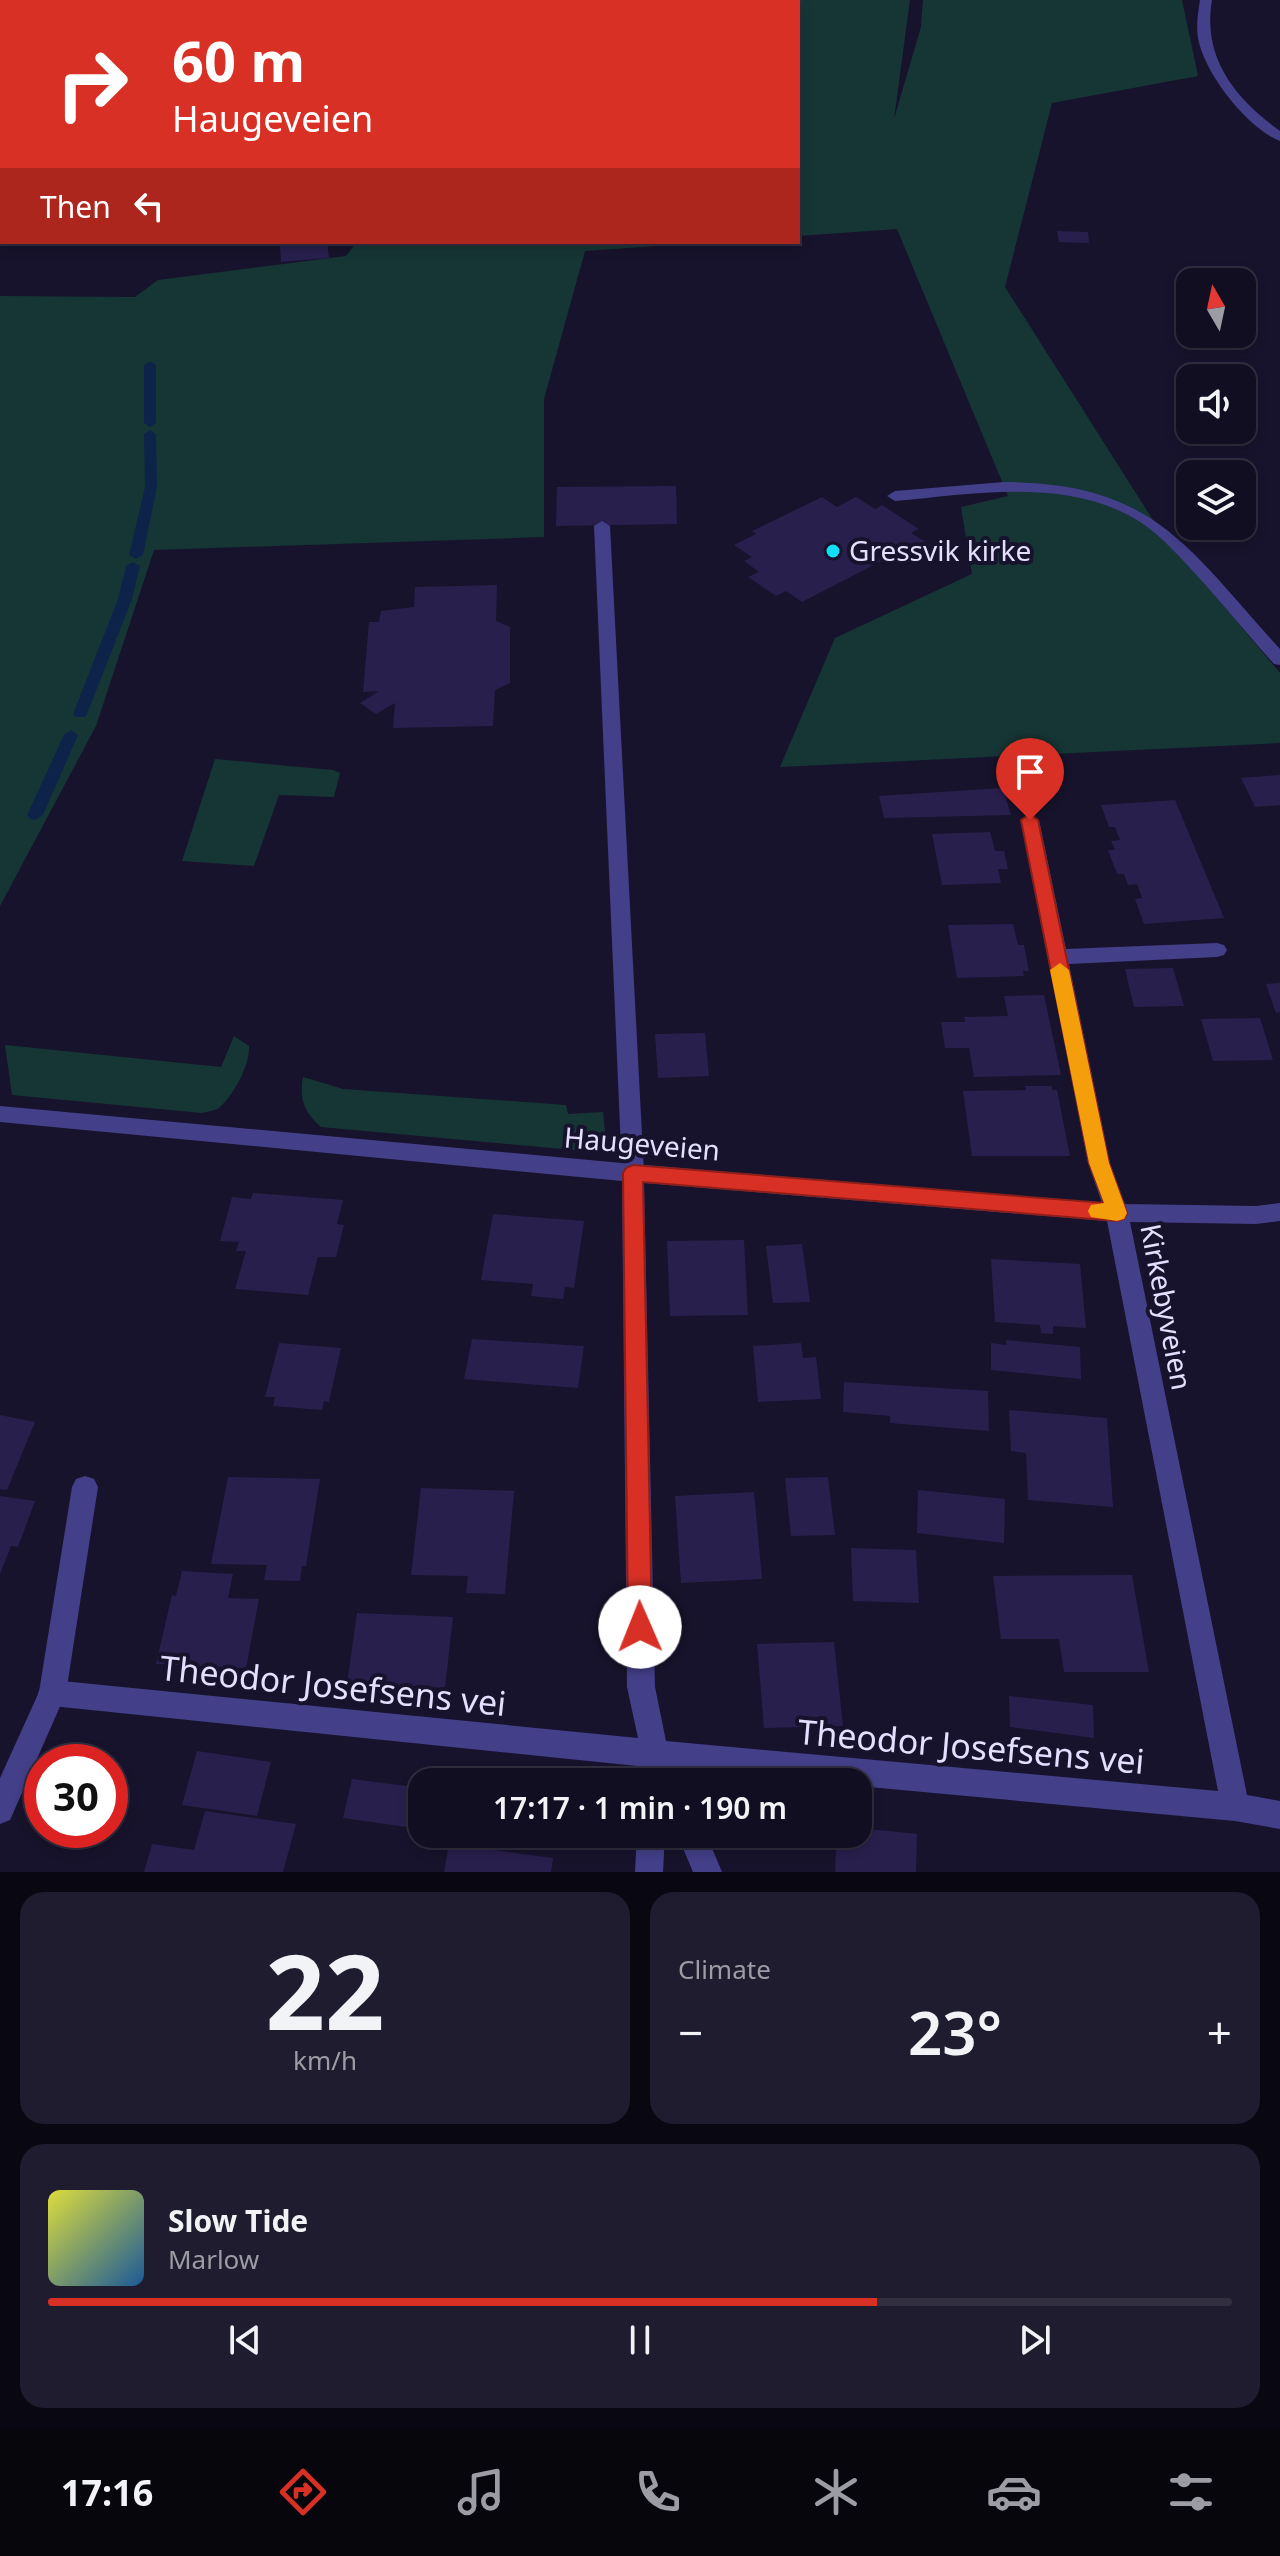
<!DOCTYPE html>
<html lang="en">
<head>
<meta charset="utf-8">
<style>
	:root { --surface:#110e21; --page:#1e1c2e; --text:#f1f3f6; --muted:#9c9ca5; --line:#302e3f; --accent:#d93025 }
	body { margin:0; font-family:"Noto Sans",sans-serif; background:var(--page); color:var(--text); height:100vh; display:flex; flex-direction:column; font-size:30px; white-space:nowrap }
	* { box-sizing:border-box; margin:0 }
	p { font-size:26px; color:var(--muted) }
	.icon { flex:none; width:44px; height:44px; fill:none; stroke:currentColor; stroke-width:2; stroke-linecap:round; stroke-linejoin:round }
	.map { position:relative; height:1872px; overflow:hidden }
	.details { display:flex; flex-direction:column; gap:20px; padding:20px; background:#090812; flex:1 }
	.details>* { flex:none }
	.banner { position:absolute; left:0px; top:0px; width:800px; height:244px; box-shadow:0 4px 12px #0003,0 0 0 2px var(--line); background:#d93025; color:#fff; overflow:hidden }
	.needle { width:52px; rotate:351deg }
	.fabs { position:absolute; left:1176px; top:268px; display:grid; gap:16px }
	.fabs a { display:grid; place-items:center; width:80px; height:80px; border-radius:16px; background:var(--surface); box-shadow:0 4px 12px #0003,0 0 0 2px var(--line); font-size:40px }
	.speed { position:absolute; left:24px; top:1744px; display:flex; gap:16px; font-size:40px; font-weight:700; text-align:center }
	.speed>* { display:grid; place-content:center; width:104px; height:104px; border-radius:50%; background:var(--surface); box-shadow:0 4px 12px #0003,0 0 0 2px var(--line); line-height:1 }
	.speed .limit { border:12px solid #d22; background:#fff; color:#111 }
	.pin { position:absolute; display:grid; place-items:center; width:68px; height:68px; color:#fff; margin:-82px -34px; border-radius:50% 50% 50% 0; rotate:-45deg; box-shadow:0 0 8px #0007 }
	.pin .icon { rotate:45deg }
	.me { position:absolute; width:88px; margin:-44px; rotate:359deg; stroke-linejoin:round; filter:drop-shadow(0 0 6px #0008) }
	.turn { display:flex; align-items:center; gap:28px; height:168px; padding:0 40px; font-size:36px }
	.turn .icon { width:104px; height:104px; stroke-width:2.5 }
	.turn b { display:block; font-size:56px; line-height:68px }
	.then { display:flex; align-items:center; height:76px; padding:0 40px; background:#0003; gap:16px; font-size:30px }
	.big { font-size:60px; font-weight:600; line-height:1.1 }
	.details .card { flex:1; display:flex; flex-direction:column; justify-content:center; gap:12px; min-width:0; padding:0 28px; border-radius:24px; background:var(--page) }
	.details .dial { align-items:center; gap:0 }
	.dial b { font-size:104px; line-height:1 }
	.song { display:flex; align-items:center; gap:24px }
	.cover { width:96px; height:96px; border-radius:12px; background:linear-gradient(135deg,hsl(60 70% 55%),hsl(210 70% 35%)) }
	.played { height:8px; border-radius:4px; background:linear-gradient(90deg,var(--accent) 70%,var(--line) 70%) }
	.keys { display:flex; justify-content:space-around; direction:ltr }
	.heat { display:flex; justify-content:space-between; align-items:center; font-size:44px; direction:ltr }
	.details .tiles { flex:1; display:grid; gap:20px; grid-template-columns:1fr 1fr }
	.card:last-child { grid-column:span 2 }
	.trip { position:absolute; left:408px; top:1768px; width:464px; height:80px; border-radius:24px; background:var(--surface); box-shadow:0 4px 12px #0003,0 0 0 2px var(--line); font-weight:600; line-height:80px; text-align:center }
	.dock { display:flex; height:128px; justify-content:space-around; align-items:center; background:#07060d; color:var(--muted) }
	.dock .icon { width:56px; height:56px }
	.dock .current { color:var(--accent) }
	.dock b { font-size:36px; color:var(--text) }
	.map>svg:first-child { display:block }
	.green { fill:#163635 }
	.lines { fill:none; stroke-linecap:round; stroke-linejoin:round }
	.stream { fill:#0d234a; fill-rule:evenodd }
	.building { fill:#291f4d }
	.service { fill:#433f89; fill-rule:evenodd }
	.minor { fill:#433f89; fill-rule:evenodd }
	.route { fill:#d93025; stroke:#8d1f18; stroke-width:2 }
	.slow { fill:#f59e0b }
	.poi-dot { fill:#11def7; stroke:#17132c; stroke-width:3 }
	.labels { text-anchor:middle; stroke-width:8; stroke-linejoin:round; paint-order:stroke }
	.poi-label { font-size:28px; fill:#e3dffe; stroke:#17132c; text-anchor:start }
	.street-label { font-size:28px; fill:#e3dffe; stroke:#17132c }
	.near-street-label { font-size:34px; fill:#e3dffe; stroke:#17132c }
</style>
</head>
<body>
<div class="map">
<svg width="1280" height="1872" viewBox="0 0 1280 1872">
	<rect width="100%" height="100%" fill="#17132c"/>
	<!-- green -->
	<path class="green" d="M409,0H910L894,119L921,27L923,0H1182L1198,76L1052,103L1005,287L1158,528L1280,673V743L780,767L835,638L972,574L961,507L1008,496L897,229L798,236V2Z
		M357,242H714L585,251L544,399V537L154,550L96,726L0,906V296L135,297L158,280L346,256Z
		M215,759L333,770L340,773L334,797L279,795L254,866L182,861Z
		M234,1036L249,1046C250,1064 235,1093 221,1106C216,1111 209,1111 202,1113L12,1095L5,1045L221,1067Z
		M303,1077L343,1089L566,1105L568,1114L603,1112L606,1141L595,1152L321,1127C304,1112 299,1099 303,1077Z"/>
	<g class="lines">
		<!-- stream -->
		<path class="stream" d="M150,361L156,365V423L150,427L144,423V365Z
			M150,430L156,434L157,487L143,555L136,559L129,555L145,487L144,434Z
			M133,562L140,566L132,599L87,714L85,717H75L73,714L118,599L126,566Z
			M71,730L78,735L43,815L35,820L30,819L27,815L64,735Z"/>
	</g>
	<!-- building -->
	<path class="building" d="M1057,231L1088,232L1089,243L1059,242Z
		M327,242L329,258L281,262L280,245Z
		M676,486L677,524L556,526L557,487Z
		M822,497L837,507L856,497L875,509L882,505L919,529L911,533L932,546L900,562L891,556L802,602L786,591L776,596L748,577L759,572L744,561L752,557L734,545L756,534L752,531Z
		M497,585L496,621L510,627V683L495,690L493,726L393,728L395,703L376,714L360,703L379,691L363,692L369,622H379L381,611L414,607L415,587Z
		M1280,775V805L1255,807L1241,778Z
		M1003,788L1011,815L884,818L879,796Z
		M1175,800L1224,918L1144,924L1135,899L1142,898L1137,884L1128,885L1124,874H1117L1108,850H1115L1111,841L1120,840L1115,827H1109L1101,805Z
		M990,832L995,851H1004L1008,869H998L1001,883L942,885L932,834Z
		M1013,924L1018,945H1024L1029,971H1023L1024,976L957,978L948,925Z
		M1173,968L1184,1006L1134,1007L1125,969Z
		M1280,983V1012L1276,1013L1266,984Z
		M1044,995L1061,1075L974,1077L969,1048H945L941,1022H965L964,1017L1008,1016L1004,996Z
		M1260,1018L1273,1060L1213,1061L1201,1019Z
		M705,1033L709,1076L658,1078L655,1034Z
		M1025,1086H1052V1090H1057L1070,1156H972L963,1091L1026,1090Z
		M253,1193L343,1200L337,1224L344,1225L336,1257H318L308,1295L235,1289L246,1251H236L239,1242L220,1241L232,1197L251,1199Z
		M493,1214L584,1221L574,1288L565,1287L563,1299L531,1296L533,1284L481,1280Z
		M744,1240L748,1315L670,1316L667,1241Z
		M802,1244L810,1302L773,1303L766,1246Z
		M991,1259L1080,1264L1086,1328L1053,1326V1334L1041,1333L1040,1325L995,1322Z
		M472,1339L584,1346L578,1388L464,1379Z
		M1006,1340L1080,1347L1081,1379L991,1370V1343L1007,1345Z
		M279,1343L341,1348L329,1402L324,1401L322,1410L273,1406L275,1397H265Z
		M801,1343L803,1358L816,1357L821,1399L758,1402L753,1346Z
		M844,1382L988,1391L989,1431L890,1423V1416L843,1412Z
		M1009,1410L1107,1418L1113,1507L1028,1500L1026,1453L1011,1451Z
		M0,1415L35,1422L7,1490L0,1489Z
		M228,1477L320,1479L306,1566H302L300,1581L264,1580L267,1565L211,1564Z
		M828,1477L835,1535L791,1536L785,1478Z
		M421,1488L514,1491L505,1594L466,1593L468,1576L411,1575Z
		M918,1490L1005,1499L1004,1543L917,1533Z
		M754,1492L762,1579L681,1583L675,1496Z
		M0,1496L35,1501L18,1547L11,1546L0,1574Z
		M851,1548L916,1550L919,1603L853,1601Z
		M182,1571L233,1574L228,1598L259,1599L246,1668L156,1664L172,1595L176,1596Z
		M1132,1575L1149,1672H1064L1059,1639H1001L993,1576Z
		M357,1613L453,1617L445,1688L347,1683Z
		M834,1642L843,1726L764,1728L757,1644Z
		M1009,1696L1093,1705L1094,1738L1010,1727Z
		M197,1751L271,1762L257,1816L182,1805Z
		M352,1779L422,1788L420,1829L343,1818Z
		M205,1811L296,1824L283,1872H144L152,1844L194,1850Z
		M858,1828L917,1834L916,1872H835L837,1834H858Z
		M449,1844L553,1858L551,1872H444Z"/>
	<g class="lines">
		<!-- service -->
		<path class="service" d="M602,521L610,526L644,1173L641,1179L633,1182L625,1179L622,1173L594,526Z
			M85,1476L94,1479L98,1487L66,1693L10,1820L0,1824V1778L39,1692L72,1487L76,1479Z
			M637,1834H665L663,1872H635Z"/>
		<!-- minor -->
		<path class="minor" d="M251,0H263L250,2Z
			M1200,0H1212C1202,58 1235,98 1280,131V141C1247,128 1204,73 1198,38C1196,25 1198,13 1200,0Z
			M1004,482C1155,483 1187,547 1280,649V665L1274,664C1237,623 1203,579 1164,541C1092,472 984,493 895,501L887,496L895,491Z
			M1030,814L1039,820L1066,949L1217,943L1224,945L1227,950L1224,955L1217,957L1069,964L1110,1163L1125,1204L1256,1206L1280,1203V1221L1256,1224L1130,1222L1247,1795L1280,1801V1829L1235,1821L858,1786V1782H809L676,1770L681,1782H653L647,1767L52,1706L42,1702L38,1693L42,1684L52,1680L638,1738L627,1687L622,1181L0,1122V1106L633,1164L1102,1203L1088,1163L1021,820ZM644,1183L1107,1221L1218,1791L666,1741L655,1687Z
			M677,1834H706L722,1872H693Z"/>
	</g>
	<!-- route -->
	<path class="route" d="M1030,814L1038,820L1109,1163L1127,1213L1124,1219L1117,1221L643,1182L652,1627L648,1635L640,1638L631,1635L628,1627L623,1173L626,1168L633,1165L1104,1203L1089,1163L1021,820Z"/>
	<!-- slow -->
	<path class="slow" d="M1060,963L1069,970L1109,1163L1127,1213L1124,1219L1117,1221L1091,1217L1088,1211L1091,1205L1104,1203L1089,1163L1050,970Z"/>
	<!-- markers -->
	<circle class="poi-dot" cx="833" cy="551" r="8"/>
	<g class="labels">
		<!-- poi labels -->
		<g class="poi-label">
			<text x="849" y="561">Gressvik kirke</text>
		</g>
		<!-- street labels -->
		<g class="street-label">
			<text transform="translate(642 1144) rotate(5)" y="10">Haugeveien</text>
			<text transform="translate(1166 1307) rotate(79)" y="10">Kirkebyveien</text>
		</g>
		<!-- near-street labels -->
		<g class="near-street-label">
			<text transform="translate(333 1686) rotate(6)" y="12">Theodor Josefsens vei</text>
			<text transform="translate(971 1747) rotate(5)" y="12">Theodor Josefsens vei</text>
		</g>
	</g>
</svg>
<div class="fabs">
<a><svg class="needle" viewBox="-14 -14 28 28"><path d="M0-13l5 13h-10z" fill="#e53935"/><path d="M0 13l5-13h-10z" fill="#9c9ca5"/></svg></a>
<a><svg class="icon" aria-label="sound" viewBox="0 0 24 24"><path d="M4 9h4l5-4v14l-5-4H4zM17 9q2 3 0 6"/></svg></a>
<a><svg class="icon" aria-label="layers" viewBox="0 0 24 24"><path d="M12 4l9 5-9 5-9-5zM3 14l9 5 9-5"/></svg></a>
</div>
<div class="speed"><div class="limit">30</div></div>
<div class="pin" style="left:1030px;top:820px;background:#d93025"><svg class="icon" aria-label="arrive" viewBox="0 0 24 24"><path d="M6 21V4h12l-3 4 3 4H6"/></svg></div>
<svg class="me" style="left:640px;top:1627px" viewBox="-20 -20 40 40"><circle r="19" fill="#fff"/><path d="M0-13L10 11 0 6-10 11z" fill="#d93025"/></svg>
<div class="trip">17:17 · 1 min · 190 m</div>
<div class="banner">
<div class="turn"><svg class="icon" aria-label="right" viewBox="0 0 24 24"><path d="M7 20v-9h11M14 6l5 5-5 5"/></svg><div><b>60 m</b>Haugeveien</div></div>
<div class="then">Then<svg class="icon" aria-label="left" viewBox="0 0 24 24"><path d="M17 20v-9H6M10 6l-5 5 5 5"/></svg></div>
</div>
</div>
<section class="details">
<div class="tiles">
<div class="card dial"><b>22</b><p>km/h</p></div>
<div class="card"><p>Climate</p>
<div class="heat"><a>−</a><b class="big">23°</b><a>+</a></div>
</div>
<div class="card">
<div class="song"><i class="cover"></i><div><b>Slow Tide</b><p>Marlow</p></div></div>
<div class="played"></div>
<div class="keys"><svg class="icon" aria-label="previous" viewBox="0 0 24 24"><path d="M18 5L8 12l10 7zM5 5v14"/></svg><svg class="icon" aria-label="pause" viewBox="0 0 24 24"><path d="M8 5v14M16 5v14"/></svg><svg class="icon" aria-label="next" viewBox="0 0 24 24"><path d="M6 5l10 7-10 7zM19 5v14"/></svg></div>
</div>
</div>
</section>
<nav class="dock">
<b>17:16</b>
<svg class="icon current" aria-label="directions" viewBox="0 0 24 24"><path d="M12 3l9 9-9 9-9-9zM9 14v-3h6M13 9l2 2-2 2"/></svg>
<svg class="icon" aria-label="music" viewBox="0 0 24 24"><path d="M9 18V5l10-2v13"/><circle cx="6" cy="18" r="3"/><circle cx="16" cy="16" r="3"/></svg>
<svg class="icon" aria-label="phone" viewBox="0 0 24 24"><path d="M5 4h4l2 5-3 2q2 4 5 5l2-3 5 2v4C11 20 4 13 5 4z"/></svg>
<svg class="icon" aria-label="climate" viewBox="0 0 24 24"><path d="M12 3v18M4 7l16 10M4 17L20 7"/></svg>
<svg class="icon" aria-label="car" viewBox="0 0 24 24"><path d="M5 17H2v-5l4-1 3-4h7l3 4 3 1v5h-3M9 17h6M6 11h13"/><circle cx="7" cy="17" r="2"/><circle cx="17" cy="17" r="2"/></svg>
<svg class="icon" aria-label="filters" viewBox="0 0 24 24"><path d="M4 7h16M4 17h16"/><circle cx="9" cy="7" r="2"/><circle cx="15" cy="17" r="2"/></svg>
</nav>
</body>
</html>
